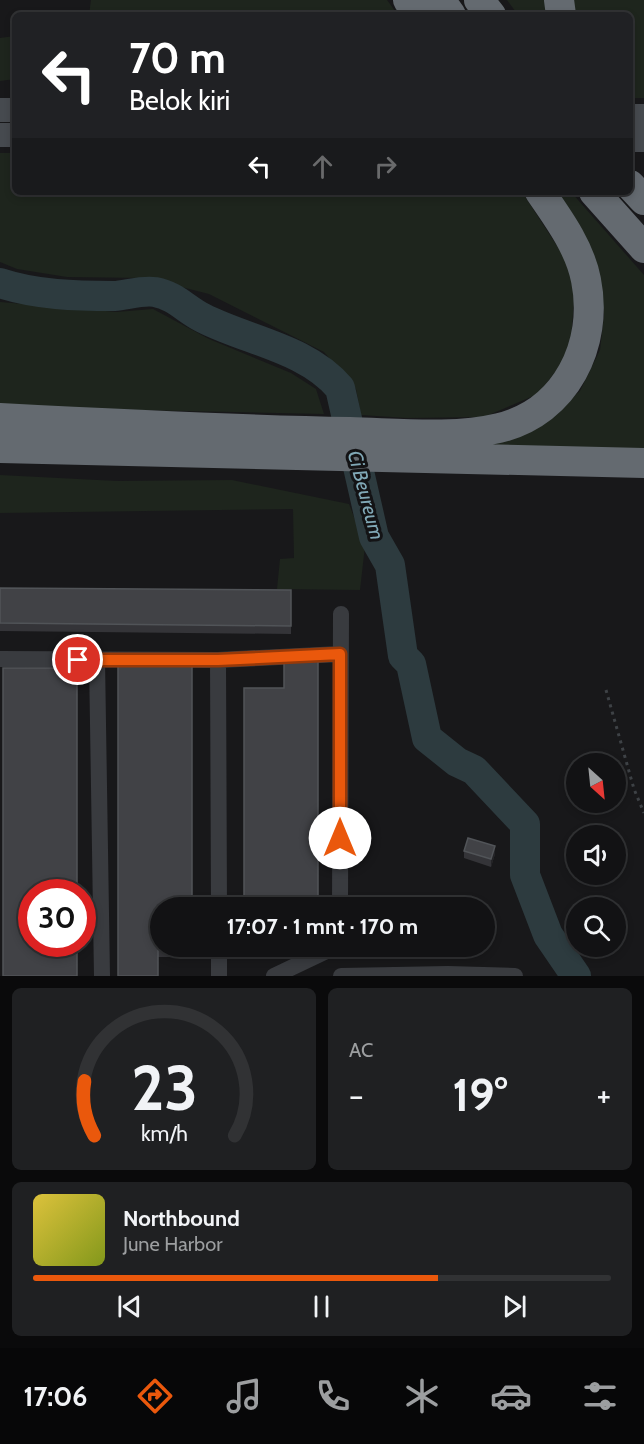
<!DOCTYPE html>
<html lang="id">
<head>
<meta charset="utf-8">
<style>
	:root { --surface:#121214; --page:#1f2022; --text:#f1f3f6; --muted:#9c9ea0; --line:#313234; --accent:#ea580c }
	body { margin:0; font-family:Cabin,sans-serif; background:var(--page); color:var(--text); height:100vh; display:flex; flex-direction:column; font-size:22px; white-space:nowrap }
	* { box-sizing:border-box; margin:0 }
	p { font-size:20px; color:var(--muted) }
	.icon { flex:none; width:33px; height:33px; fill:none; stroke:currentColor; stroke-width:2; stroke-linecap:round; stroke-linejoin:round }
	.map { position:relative; height:976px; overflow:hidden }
	.drawer { display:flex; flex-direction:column; gap:12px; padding:12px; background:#0a0a0b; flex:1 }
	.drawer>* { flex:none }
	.guide { position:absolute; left:12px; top:12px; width:621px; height:183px; border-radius:9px; box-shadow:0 3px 9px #0003,0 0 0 2px var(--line); background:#202124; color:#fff; overflow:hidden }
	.needle { width:39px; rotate:153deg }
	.fabs { position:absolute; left:566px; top:753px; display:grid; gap:12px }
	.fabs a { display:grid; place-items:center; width:60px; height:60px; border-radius:50%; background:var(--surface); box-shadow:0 3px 9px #0003,0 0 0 2px var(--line); font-size:30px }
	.speed { position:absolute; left:18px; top:879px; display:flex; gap:12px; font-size:30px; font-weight:700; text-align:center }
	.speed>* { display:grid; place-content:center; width:78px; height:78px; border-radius:50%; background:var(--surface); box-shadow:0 3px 9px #0003,0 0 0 2px var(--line); line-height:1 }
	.speed .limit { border:9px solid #d22; background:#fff; color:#111 }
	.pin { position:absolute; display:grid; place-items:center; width:51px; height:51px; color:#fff; margin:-26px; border:3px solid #fff; border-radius:50%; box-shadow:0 2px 6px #0007 }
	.me { position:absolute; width:66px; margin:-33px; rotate:0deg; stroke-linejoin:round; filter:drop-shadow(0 0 4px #0008) }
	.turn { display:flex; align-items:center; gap:21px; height:126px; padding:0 18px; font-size:27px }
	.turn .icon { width:78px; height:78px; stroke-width:2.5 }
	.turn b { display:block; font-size:42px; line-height:51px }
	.lanes { display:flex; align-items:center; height:57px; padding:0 18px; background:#0003; justify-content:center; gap:30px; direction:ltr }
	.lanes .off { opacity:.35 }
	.big { font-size:45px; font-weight:700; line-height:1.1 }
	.drawer .tile { flex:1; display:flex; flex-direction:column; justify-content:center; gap:9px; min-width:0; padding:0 21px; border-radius:9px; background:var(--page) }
	.drawer .dial { align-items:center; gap:0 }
	.dial svg { height:156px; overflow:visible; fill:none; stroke:var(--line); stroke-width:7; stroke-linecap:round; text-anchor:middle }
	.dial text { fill:var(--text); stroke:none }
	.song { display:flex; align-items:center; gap:18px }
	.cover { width:72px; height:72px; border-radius:9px; background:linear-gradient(135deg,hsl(50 70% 55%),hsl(70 70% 35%)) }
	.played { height:6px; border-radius:3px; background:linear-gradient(90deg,var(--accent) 70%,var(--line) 70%) }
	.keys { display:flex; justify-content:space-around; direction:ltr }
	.heat { display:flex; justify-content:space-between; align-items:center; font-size:33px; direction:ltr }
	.drawer .tiles { flex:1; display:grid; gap:12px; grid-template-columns:1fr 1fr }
	.tile:last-child { grid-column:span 2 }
	.trip { position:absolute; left:150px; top:897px; width:345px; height:60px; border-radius:30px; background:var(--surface); box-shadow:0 3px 9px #0003,0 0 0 2px var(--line); font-weight:700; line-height:60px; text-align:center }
	.tab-bar { display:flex; height:96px; justify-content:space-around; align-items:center; background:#070708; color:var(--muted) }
	.tab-bar .icon { width:42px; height:42px }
	.tab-bar .on { color:var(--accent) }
	.tab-bar b { font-size:27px; color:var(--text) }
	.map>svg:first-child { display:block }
	.green { fill:#1e251d }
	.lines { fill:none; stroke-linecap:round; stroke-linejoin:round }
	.river { stroke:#2d3b3f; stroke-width:30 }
	.path { stroke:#3e4246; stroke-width:3; stroke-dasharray:3 4.5; stroke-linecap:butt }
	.street { stroke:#393b3f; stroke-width:16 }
	.secondary { stroke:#464a4f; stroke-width:24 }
	.highway { stroke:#646a70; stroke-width:30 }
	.secondary-bridge { stroke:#464a4f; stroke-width:24 }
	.wall { fill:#343438 }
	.shaded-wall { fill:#232326 }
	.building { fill:#414246; stroke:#515458; stroke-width:1.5 }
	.route-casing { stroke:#983908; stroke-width:15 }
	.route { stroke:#ea580c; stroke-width:10 }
	.labels { text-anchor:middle; stroke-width:6; stroke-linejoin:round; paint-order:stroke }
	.water-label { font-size:20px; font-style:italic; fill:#80a8b6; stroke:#131315 }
</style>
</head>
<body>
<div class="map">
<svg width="644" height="976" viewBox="0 0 644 976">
	<rect width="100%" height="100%" fill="#18181a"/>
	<!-- green -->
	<path class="green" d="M91,0H387L398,15H89Z
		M507,0H549L550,15H518Z
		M569,0H644V98H630V15H571Z
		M15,36V79L0,81V38Z
		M0,153H15V192H522L572,269L574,301L570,353L538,394L484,417L407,418L361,415L356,389L324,352L209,294L146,278L67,277L17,269L0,262Z
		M554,192H571L644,275V450L484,453L492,439L539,426L580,391L600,350L604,315L599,270Z
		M0,302L117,312L153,309L209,339L291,373L316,389L324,414L0,407Z
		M0,475L117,481L232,480L349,504L365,546L360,590L277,589L280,559L294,558L293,509L0,513Z"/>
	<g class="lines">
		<!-- river -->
		<path class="river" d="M0,283C36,295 76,296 114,296C127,295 142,290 155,292C176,296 185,309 203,318C248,341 306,348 340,388L374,537L390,565L403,656L411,664L427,738L457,762L474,770L525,824V875L548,935L576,976"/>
		<!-- path -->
		<path class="path" d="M606,690L634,789L644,813"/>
		<!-- street -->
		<path class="street" d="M0,659L218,660L340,654
			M97,660L102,976
			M218,660L219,908
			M340,908L341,614
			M219,946V976
			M274,976L337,946
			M341,976L448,974L515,976"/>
		<!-- secondary -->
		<path class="secondary" d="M0,110H15
			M630,116H644
			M0,135H15"/>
		<!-- highway -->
		<path class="highway" d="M408,0L418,15
			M440,0L451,15
			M479,0L491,15
			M559,0L561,15
			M630,185L644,200
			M594,192L644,248
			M0,418C116,424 233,430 350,432C396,433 454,439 499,428C566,412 599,344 586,280C580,248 558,218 540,192
			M0,448L644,463"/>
		<!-- secondary-bridge -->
		<path class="secondary-bridge" d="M630,140H644"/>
	</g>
	<!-- wall -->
	<path class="wall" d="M0,588L291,590V634L0,631Z
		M192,666V957H158L118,976Z
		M464,851L495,854L491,867L464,858Z"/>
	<!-- shaded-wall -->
	<path class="shaded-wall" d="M495,846V854L491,867V859Z"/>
	<!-- building -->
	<path class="building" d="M0,588L291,590V626L0,623Z
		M284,661H318V908H244V688H284Z
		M118,666H192V908H160V946H192V950H158V976H118Z
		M3,668H77V892H32V944H77V976H3Z
		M468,838L495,846L491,859L464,851Z"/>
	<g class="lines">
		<defs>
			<path id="route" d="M78,660H218L340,654V838"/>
		</defs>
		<!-- route casing -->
		<use href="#route" class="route-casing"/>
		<!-- route -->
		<use href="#route" class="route"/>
	</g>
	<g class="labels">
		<!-- water labels -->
		<g class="water-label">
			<text transform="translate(366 495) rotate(75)" y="7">Ci Beureum</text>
		</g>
	</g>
</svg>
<div class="fabs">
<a><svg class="needle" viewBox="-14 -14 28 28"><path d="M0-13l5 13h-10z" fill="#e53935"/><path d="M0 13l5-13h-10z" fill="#9c9ea0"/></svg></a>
<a><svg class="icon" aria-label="sound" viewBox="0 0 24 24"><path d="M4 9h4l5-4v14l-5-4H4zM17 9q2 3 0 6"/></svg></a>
<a><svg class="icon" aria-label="search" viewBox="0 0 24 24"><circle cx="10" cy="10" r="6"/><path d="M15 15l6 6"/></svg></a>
</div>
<div class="speed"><div class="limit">30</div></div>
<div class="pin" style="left:78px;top:660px;background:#d93025"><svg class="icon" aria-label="arrive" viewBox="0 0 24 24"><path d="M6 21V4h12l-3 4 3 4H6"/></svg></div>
<svg class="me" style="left:340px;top:838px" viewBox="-20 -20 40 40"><circle r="19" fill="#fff"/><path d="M0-13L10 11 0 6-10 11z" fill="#ea580c"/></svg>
<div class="trip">17:07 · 1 mnt · 170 m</div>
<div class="guide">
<div class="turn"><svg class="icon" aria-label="left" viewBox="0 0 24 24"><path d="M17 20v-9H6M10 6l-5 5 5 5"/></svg><div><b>70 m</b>Belok kiri</div></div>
<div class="lanes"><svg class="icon" aria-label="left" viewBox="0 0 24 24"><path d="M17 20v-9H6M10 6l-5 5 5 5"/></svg><svg class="icon off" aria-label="ahead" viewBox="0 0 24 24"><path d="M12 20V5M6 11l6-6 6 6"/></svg><svg class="icon off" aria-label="right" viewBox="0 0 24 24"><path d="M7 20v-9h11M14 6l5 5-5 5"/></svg></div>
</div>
</div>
<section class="drawer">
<div class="tiles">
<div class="tile dial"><svg viewBox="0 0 100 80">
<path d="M14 69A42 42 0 1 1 86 69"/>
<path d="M14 69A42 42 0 0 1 9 41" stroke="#ea580c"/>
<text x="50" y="56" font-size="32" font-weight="700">23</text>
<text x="50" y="72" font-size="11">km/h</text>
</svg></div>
<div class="tile"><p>AC</p>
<div class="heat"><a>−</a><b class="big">19°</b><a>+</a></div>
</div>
<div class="tile">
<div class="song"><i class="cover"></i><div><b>Northbound</b><p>June Harbor</p></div></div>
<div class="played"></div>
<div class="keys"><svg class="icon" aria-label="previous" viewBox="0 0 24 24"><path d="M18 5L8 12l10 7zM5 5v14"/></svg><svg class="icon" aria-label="pause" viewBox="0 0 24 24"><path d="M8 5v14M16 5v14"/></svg><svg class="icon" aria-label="next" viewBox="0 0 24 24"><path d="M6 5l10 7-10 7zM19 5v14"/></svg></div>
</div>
</div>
</section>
<nav class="tab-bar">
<b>17:06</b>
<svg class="icon on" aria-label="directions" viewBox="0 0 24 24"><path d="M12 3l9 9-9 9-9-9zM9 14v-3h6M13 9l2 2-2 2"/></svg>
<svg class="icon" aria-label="music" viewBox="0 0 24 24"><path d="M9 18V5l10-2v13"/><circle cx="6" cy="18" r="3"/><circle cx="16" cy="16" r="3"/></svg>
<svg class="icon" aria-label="phone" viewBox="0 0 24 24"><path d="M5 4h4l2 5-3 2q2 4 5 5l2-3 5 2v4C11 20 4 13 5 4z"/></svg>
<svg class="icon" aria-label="climate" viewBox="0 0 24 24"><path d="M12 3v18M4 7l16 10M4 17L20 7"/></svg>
<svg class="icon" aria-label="car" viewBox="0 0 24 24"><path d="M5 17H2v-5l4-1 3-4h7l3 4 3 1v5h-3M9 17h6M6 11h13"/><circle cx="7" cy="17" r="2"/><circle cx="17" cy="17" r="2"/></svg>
<svg class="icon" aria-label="filters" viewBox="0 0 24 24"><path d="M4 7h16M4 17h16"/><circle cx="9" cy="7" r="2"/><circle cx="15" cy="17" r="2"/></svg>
</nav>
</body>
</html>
